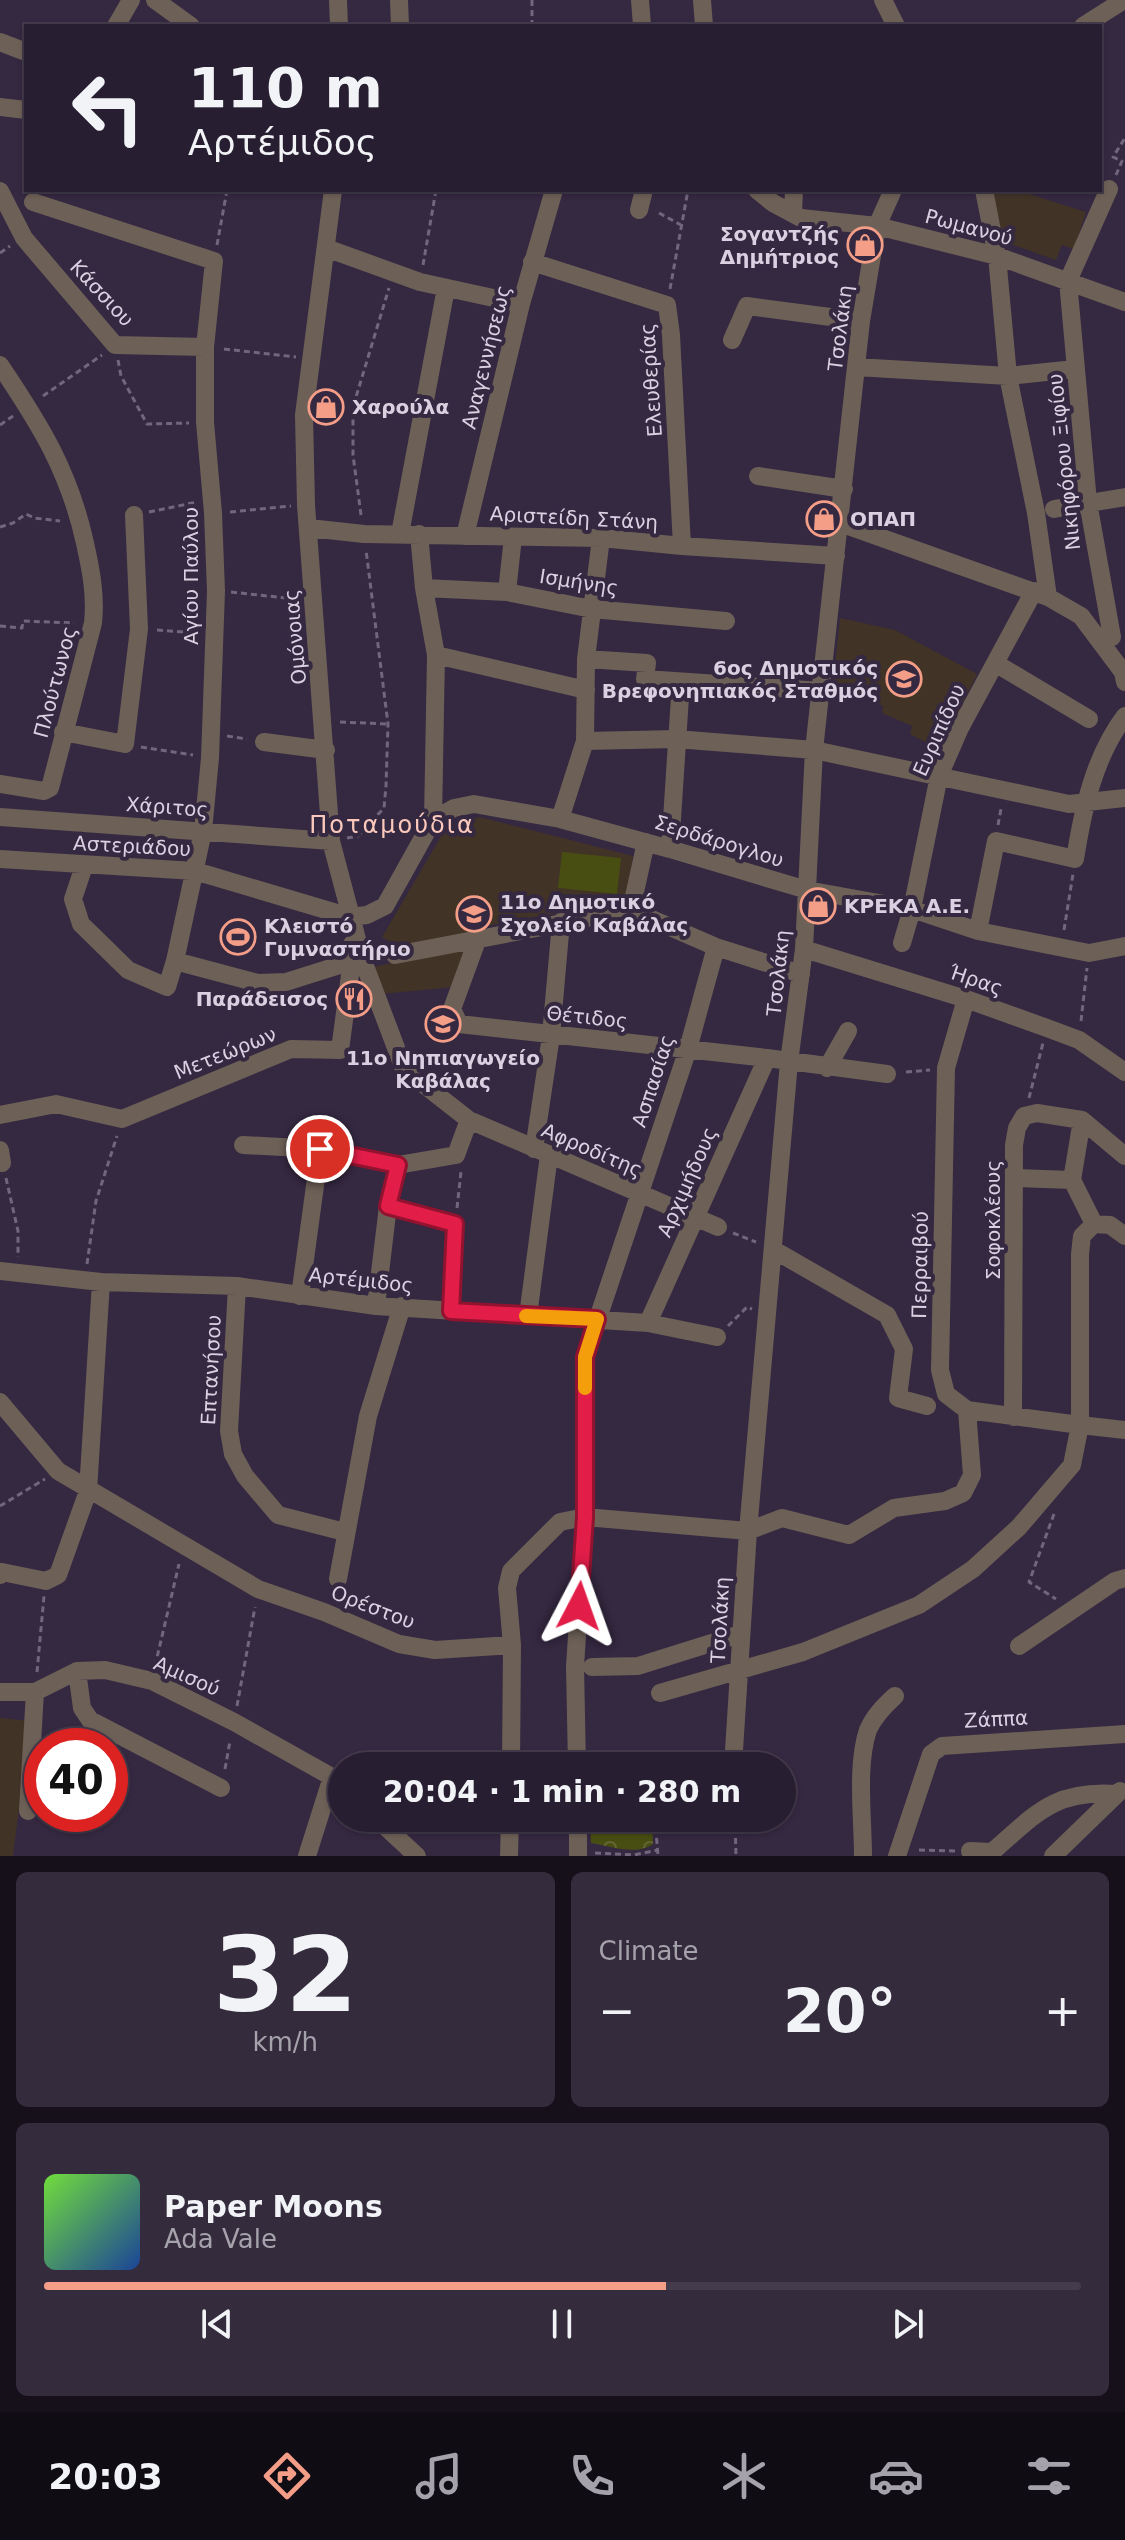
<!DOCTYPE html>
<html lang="en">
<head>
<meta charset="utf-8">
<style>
	:root { --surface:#281e31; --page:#342b3d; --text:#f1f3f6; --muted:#a5a2ab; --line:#443c4d; --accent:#f49e88 }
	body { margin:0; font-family:"DejaVu Sans",sans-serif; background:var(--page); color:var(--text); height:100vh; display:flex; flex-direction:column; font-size:30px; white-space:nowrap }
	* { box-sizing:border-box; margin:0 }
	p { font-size:26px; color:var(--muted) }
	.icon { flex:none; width:44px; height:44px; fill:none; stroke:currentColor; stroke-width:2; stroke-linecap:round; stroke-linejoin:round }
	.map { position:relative; height:1856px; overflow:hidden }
	.sheet { display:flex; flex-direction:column; gap:16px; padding:16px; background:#16101b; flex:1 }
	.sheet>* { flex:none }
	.guide { position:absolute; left:24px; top:24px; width:1078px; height:168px; border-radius:0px; box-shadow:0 2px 6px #0004,0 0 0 2px var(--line); background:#281e31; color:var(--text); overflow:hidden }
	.speed { position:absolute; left:24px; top:1728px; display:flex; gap:16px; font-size:40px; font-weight:700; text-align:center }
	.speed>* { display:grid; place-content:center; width:104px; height:104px; border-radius:50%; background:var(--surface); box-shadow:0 2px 6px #0004,0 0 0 2px var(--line); line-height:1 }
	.speed .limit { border:12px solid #d22; background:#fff; color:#111 }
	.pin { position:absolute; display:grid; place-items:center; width:68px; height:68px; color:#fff; margin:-34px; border:4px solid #fff; border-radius:50%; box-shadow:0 2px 8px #0007 }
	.me { position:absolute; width:88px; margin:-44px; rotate:4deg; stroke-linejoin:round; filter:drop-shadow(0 0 6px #0008) }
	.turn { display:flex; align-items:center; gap:28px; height:168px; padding:0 32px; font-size:36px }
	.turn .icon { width:104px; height:104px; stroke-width:2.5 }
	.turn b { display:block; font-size:56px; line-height:68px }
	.big { font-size:60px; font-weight:700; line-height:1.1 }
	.sheet .card { flex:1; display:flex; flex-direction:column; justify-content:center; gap:12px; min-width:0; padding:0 28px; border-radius:12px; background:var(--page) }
	.sheet .dial { align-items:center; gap:0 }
	.dial b { font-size:104px; line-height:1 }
	.song { display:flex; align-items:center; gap:24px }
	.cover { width:96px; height:96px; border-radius:12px; background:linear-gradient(135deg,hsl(100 70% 55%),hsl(220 70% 35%)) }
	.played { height:8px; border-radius:4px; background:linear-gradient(90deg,var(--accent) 60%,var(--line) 60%) }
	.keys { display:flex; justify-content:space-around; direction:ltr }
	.heat { display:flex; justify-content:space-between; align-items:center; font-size:44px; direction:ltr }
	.sheet .tiles { flex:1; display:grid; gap:16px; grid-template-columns:1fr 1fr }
	.card:last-child { grid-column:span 2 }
	.trip { position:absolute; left:328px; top:1752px; width:468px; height:80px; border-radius:40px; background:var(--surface); box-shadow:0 2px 6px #0004,0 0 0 2px var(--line); font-weight:700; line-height:80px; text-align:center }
	.tabs { display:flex; height:128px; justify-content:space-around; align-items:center; background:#100c14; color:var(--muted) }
	.tabs .icon { width:56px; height:56px }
	.tabs .current { color:var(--accent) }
	.tabs b { font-size:36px; color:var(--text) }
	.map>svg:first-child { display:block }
	.education { fill:#423327 }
	.park { fill:url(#park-crowns) }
	.garden { fill:#484e12 }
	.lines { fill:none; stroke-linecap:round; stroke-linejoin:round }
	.path { stroke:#71667c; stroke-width:3; stroke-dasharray:6 4; stroke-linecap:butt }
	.minor { stroke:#6d6057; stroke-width:18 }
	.route-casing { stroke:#92132f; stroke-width:20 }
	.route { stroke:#e11d48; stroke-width:14 }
	.slow { stroke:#f59e0b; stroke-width:14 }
	.labels { text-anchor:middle; stroke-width:8; stroke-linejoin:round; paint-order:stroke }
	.street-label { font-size:20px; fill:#d9d1e2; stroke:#352841 }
	.poi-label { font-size:20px; font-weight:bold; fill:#d9d1e2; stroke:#352841; text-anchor:start }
	.quarter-label { font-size:24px; letter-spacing:2px; fill:#fbc9bc; stroke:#352841 }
</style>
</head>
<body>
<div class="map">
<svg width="1125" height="1856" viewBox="0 0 1125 1856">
	<defs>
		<pattern id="park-crowns" width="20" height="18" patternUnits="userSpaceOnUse" patternTransform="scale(2)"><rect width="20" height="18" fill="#484e12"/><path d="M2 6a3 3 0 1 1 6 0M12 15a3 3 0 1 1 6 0" fill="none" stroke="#626634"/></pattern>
	</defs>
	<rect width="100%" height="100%" fill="#352841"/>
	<!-- education -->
	<path class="education" d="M992,190H1016L1086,212L1074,249L1062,245L1056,260L1010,244L1003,238Z
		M840,618L895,630L977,674L940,750L910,734L912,726L882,713L883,706L833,685Z
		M479,817L633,856L627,900L476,928L455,987L380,994L374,967L395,962L391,943L382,937L447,826Z
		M0,1718L30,1721L13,1856H0Z"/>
	<!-- park -->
	<path class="park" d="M590,1818H652L653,1844C637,1856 609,1846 591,1843Z"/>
	<!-- garden -->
	<path class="garden" d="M562,852L621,858L617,894L558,888Z"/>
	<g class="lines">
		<!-- path -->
		<path class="path" d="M532,0V26
			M1116,175L1122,161L1113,157L1125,138
			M659,213L681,225
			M217,245L227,190
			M0,253L10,246
			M423,265L436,190
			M670,289L688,190
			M224,349L296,357
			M118,360L121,376L147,424L189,423
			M43,396L102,355
			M0,425L13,416
			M149,512L197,502
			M230,512L291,506
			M361,515L353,455V407L389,288
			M0,527L13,523L26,514L34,518L60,521
			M231,592L295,599
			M0,626L22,628L23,621L74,623
			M157,630L198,633
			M340,722L388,724
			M227,736L247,739
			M141,747L193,755
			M998,825L1001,809
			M347,838L358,836L384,808L386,786L388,724L366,550
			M1064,930L1073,874
			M1081,1021L1087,968
			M906,1072L930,1070
			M1029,1098L1043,1043
			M6,1178L18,1231V1257
			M457,1208L461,1172
			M733,1233L756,1242
			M87,1264L96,1201L117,1136
			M728,1326L747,1307L752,1309
			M0,1506L45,1479
			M1054,1514L1029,1582L1056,1599
			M155,1666L179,1564
			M37,1672L44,1596
			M237,1706L255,1607
			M225,1769L230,1741
			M655,1818L658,1856
			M735,1818L736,1856
			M919,1850L955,1851
			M595,1853L634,1855L658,1850"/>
		<!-- minor -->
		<path class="minor" d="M155,0L191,26
			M338,0L339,26
			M399,0L400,26
			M640,0L642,26
			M702,0L704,26
			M883,0L896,26
			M116,26L131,0
			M1083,26L1124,0
			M0,42L26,52
			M0,107L26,110
			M1109,189L1068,281L1088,502L1112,637
			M333,190L304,415L306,505L331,841L362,958L404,1069L469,1120L718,1227
			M757,190L773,203L801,218L877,226L997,256L1125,302
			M984,190L997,256L1008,376L1036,513L1048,597
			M0,191L24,238L115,345L205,347
			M33,202L214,261L205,347V422L213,513L216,591L210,758L203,831L175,961
			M639,210L644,190
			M793,214L794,190
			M326,248L420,282L521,304
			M532,262L667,305L671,335L682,546
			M732,340L747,306L861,321
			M0,365C41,426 69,471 85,543C91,570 96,596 93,623L50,788L44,791L0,784
			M856,367L1008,376L1075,369
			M758,476L844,489
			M1054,509L1125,497
			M840,523L1048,597L1081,616L1123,672L1125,682
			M309,528L364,534L601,538L682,546L836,556
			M400,534L446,288
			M419,534L424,588L436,655L433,820
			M465,536L521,304L554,190
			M424,588L507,592L592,609L726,621
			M507,592L513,537
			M436,655L586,690
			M586,659L647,663L645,679L821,691
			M995,663L1089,719
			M63,732L125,744L139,629L134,515
			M585,741L676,739L814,750L1069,804L1125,798
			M264,742L326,750
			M0,817L331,841
			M560,819L585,741L586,659L601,538
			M670,849L681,682
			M0,859L195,871L350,917L367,915L385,906L433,820L454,808L474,804L560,819L670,849L807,890L912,909L978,931L1089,953L1125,946
			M84,866L73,899L81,924L128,970L167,987L175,961L258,983L286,982L362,958
			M631,910L646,842
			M978,931L996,841L1075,859C1083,809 1094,757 1125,716
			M478,938L452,1009L459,1024L767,1058L887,1074
			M902,943L912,909L939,776L960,728L1034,591
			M804,949L966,999L1047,1028L1079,1040L1125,1072
			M395,955L631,910L716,947L801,974
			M966,999L946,1068L940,1370L946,1394L967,1410L1080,1425V1254L1082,1236L1094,1224
			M827,1068L848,1031
			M0,1115L56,1104L122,1119L291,1049L340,1050L352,960V944
			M243,1145L320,1149L398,1165L456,1155L469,1120
			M534,1149L551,1036L561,922
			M0,1150L2,1163
			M1016,1178L1072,1180L1094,1224L1110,1225L1125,1236
			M1072,1180L1082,1120
			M388,1206L455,1224L451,1311
			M774,1250L887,1315L904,1349L898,1398L927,1406
			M0,1271L101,1282L237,1286L376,1306L648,1323L717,1337
			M237,1286L229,1431L233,1454L245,1476L278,1515L345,1532
			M300,1296L320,1149
			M376,1306L388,1206L398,1165
			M528,1316L549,1155
			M648,1323L767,1058
			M0,1402L58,1471L258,1589L324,1612L399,1644L435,1650L512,1645L507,1588L511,1571L560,1522L585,1517L748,1531L782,1518L849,1535L894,1508L945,1501L963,1493L972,1475L967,1410
			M1013,1417L1014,1145L1017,1128L1024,1116L1037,1113L1082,1120L1125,1156
			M0,1575L2,1572L46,1581L58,1575L88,1491L101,1282
			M338,1579L368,1416L402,1306
			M1019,1646L1115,1581L1125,1578
			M592,1667L638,1666L740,1634
			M77,1671L82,1708L90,1720L221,1788
			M0,1692H35L77,1671L105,1670L152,1681L234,1722L332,1777L342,1786
			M660,1693L803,1652L919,1605L973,1569L1019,1527L1072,1465L1080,1425L1125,1430
			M511,1766L512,1645
			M577,1766L575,1666L585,1517V1357L688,1049L716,947
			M733,1766L748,1531L789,1062L804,949L814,750L861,321L877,226L893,190
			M28,1811L35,1692
			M376,1818L417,1856
			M578,1818V1856
			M970,1851L992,1852C1036,1814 1053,1790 1116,1794
			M307,1856L332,1777
			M509,1856L510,1818
			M863,1856C863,1819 856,1765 868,1730C874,1716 884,1706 895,1696
			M897,1856L931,1754L942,1746L1125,1734
			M1053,1856L1120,1791"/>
	</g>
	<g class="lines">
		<defs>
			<path id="route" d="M320,1149L398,1165L388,1206L455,1224L451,1311L597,1319L585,1357V1517L579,1606"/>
		</defs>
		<!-- route casing -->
		<use href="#route" class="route-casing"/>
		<!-- route -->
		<use href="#route" class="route"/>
		<!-- slow -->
		<path class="slow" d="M526,1316L597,1319L585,1357V1388"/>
	</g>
	<!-- icons -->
	<defs>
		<symbol id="shop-ring" viewBox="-11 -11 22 22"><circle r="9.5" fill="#352841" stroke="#f49e88" stroke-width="1.5"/><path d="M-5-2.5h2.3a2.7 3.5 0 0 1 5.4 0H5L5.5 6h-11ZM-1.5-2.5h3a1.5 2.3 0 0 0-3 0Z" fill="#f49e88"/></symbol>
		<symbol id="school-ring" viewBox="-11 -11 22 22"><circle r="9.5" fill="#352841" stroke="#f49e88" stroke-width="1.5"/><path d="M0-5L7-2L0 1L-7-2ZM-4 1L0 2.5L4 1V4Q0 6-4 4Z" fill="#f49e88"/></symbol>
		<symbol id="stadium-ring" viewBox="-11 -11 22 22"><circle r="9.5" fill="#352841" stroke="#f49e88" stroke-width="1.5"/><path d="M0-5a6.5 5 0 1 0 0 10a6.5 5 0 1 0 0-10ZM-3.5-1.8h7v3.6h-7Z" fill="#f49e88"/></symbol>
		<symbol id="restaurant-ring" viewBox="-11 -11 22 22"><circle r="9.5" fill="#352841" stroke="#f49e88" stroke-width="1.5"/><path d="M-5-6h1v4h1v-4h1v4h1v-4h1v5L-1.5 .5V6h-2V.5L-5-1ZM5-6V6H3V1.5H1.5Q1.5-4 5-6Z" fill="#f49e88"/></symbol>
	</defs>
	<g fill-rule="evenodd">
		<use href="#shop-ring" x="845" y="225" width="40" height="40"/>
		<use href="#shop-ring" x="306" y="387" width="40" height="40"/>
		<use href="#shop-ring" x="804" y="499" width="40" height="40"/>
		<use href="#school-ring" x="884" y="659" width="40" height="40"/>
		<use href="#shop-ring" x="798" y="886" width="40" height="40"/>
		<use href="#school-ring" x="454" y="894" width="40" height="40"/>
		<use href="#stadium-ring" x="218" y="917" width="40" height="40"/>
		<use href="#restaurant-ring" x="334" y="979" width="40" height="40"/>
		<use href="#school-ring" x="423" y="1004" width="40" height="40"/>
	</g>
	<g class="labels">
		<!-- street labels -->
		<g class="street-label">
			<text transform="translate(969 227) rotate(15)" y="7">Ρωμανού</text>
			<text transform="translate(102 293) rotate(47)" y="7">Κάσσιου</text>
			<text transform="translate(840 328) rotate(-83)" y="7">Τσολάκη</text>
			<text transform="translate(486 357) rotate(-76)" y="7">Αναγεννήσεως</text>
			<text transform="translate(651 380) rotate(-94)" y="7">Ελευθερίας</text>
			<text transform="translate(1064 462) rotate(-96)" y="7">Νικηφόρου Ξιφίου</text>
			<text transform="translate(574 518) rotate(3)" y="7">Αριστείδη Στάνη</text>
			<text transform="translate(191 576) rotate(-90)" y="7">Αγίου Παύλου</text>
			<text transform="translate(579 582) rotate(9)" y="7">Ισμήνης</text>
			<text transform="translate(295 637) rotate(-95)" y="7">Ομόνοιας</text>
			<text transform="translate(55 682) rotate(-75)" y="7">Πλούτωνος</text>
			<text transform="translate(939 730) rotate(-66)" y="7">Ευριπίδου</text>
			<text transform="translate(167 807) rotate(4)" y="7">Χάριτος</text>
			<text transform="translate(719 841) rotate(17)" y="7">Σερδάρογλου</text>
			<text transform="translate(132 846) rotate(3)" y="7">Αστεριάδου</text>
			<text transform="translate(778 973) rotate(-84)" y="7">Τσολάκη</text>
			<text transform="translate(976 980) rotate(19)" y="7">Ήρας</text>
			<text transform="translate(587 1017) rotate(6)" y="7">Θέτιδος</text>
			<text transform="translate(225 1053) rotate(-22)" y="7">Μετεώρων</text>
			<text transform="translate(653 1081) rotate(-72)" y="7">Ασπασίας</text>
			<text transform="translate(592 1150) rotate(23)" y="7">Αφροδίτης</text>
			<text transform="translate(687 1182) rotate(-66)" y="7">Αρχιμήδους</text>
			<text transform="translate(993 1220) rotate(-90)" y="7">Σοφοκλέους</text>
			<text transform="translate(920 1265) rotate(-89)" y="7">Περραιβού</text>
			<text transform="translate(361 1280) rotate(6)" y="7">Αρτέμιδος</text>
			<text transform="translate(211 1370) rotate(-87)" y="7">Επτανήσου</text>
			<text transform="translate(373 1607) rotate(21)" y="7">Ορέστου</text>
			<text transform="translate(720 1620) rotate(-87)" y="7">Τσολάκη</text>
			<text transform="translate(187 1676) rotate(24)" y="7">Αμισού</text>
			<text transform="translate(996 1719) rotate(-3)" y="7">Ζάππα</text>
		</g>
		<!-- poi labels -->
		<g class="poi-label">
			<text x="839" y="241" text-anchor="end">Σογαντζής<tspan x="839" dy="23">Δημήτριος</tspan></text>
			<text x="352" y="414">Χαρούλα</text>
			<text x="850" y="526">ΟΠΑΠ</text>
			<text x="878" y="675" text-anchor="end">6ος Δημοτικός<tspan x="878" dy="23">Βρεφονηπιακός Σταθμός</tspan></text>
			<text x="500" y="909">11ο Δημοτικό<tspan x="500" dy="23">Σχολείο Καβάλας</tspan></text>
			<text x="844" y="913">ΚΡΕΚΑ Α.Ε.</text>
			<text x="264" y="933">Κλειστό<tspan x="264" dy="23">Γυμναστήριο</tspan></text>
			<text x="328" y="1006" text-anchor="end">Παράδεισος</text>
			<text x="443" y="1065" text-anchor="middle">11ο Νηπιαγωγείο<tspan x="443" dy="23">Καβάλας</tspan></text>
		</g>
		<!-- quarter labels -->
		<g class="quarter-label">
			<text x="392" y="833">Ποταμούδια</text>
		</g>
	</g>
</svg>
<div class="speed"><div class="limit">40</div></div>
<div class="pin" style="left:320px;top:1149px;background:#d93025"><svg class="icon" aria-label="arrive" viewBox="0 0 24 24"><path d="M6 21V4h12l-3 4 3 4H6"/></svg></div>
<svg class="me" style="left:579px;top:1606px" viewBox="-20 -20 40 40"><path d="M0-17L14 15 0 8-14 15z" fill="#e11d48" stroke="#fff" stroke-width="4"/></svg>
<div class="trip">20:04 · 1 min · 280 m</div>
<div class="guide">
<div class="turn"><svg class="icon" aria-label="left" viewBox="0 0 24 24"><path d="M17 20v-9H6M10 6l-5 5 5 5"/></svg><div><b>110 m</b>Αρτέμιδος</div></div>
</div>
</div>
<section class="sheet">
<div class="tiles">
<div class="card dial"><b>32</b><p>km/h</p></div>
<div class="card"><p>Climate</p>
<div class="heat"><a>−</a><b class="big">20°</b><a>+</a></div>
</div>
<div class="card">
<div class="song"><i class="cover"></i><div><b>Paper Moons</b><p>Ada Vale</p></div></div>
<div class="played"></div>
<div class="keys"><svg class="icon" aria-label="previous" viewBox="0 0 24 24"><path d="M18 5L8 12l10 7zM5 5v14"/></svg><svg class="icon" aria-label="pause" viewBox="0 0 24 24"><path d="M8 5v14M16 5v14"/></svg><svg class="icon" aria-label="next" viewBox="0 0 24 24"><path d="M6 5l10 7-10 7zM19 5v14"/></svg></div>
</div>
</div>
</section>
<nav class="tabs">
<b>20:03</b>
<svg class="icon current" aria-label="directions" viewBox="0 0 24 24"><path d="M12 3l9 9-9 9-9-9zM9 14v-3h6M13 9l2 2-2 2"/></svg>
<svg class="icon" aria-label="music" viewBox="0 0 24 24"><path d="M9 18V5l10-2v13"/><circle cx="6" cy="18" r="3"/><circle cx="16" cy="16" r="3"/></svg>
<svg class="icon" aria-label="phone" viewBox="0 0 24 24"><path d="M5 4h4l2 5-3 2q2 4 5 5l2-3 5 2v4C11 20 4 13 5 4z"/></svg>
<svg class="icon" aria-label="climate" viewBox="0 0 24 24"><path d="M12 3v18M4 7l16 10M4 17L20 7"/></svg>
<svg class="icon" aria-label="car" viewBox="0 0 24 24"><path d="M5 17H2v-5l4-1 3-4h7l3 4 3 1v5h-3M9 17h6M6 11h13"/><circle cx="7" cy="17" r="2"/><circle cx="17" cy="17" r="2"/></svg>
<svg class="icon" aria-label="filters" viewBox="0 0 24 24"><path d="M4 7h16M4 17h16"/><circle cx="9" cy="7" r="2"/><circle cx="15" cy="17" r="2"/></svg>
</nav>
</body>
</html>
